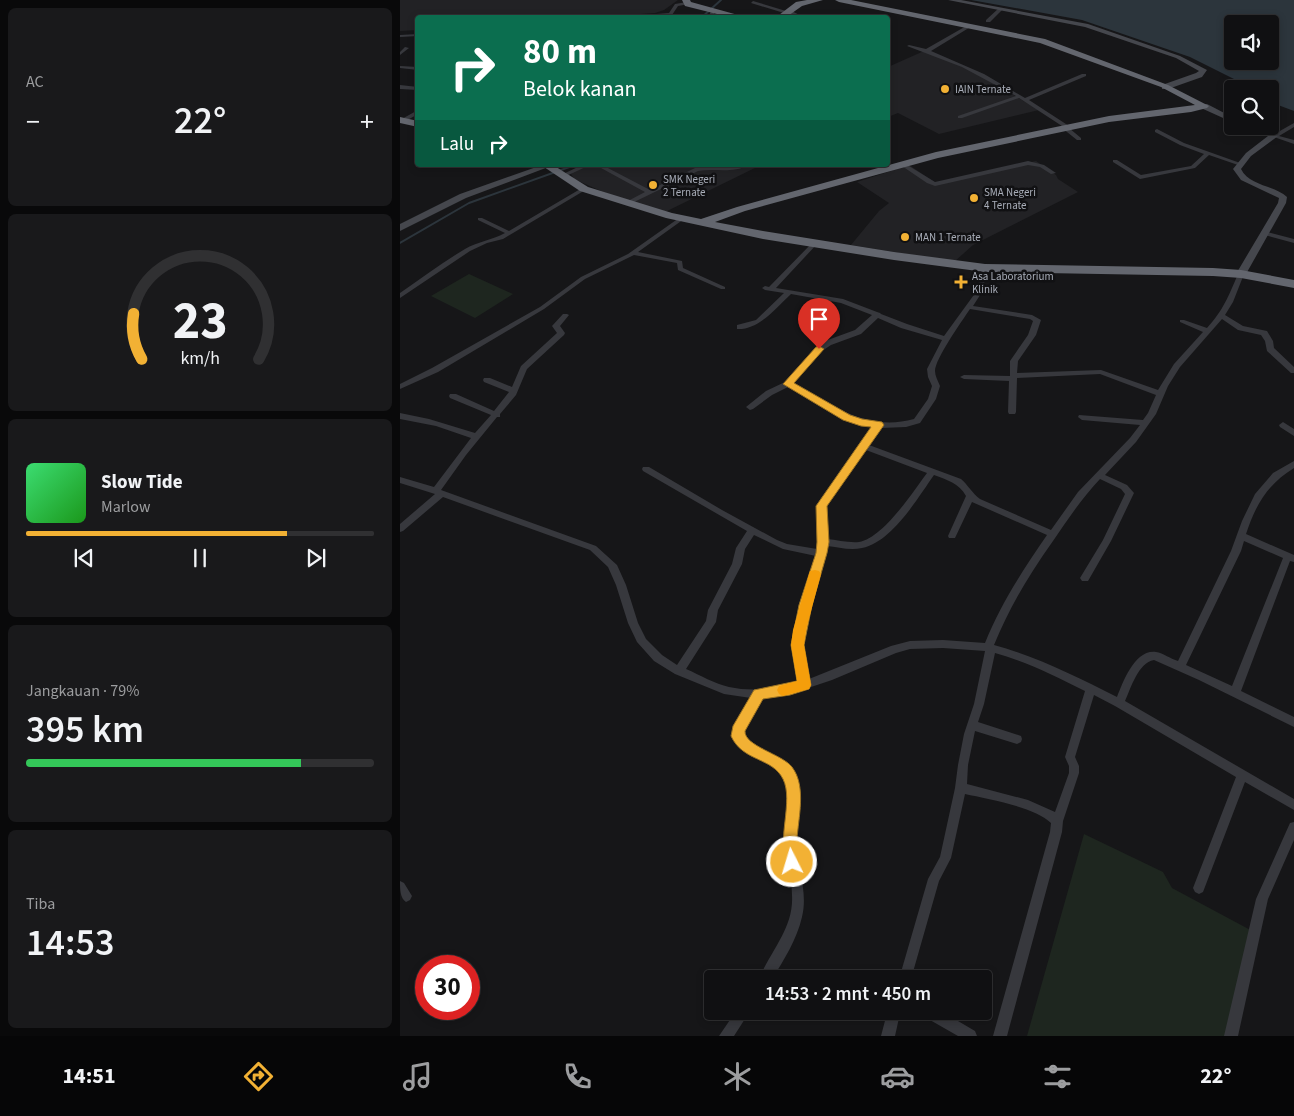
<!DOCTYPE html>
<html lang="id">
<head>
<meta charset="utf-8">
<style>
	:root { --surface:#101012; --page:#19191b; --text:#f1f3f6; --muted:#9c9d9f; --line:#303032; --accent:#f2b134 }
	body { margin:0; font-family:"Source Sans 3",sans-serif; background:var(--page); color:var(--text); height:100vh; display:flex; flex-direction:column; font-size:19px; white-space:nowrap }
	* { box-sizing:border-box; margin:0 }
	p { font-size:16px; color:var(--muted) }
	.icon { flex:none; width:28px; height:28px; fill:none; stroke:currentColor; stroke-width:2; stroke-linecap:round; stroke-linejoin:round }
	.map { position:relative; flex:1; overflow:hidden }
	.details { display:flex; flex-direction:column; gap:8px; padding:8px; background:#09090a; width:400px }
	.details>* { flex:none }
	.hud { position:absolute; left:15px; top:15px; width:475px; height:152px; border-radius:5px; box-shadow:0 2px 8px #0003,0 0 0 1px var(--line); background:#0b6e4f; color:#fff; overflow:hidden }
	.fabs { position:absolute; left:824px; top:15px; display:grid; gap:10px }
	.fabs a { display:grid; place-items:center; width:55px; height:55px; border-radius:5px; background:var(--surface); box-shadow:0 2px 8px #0003,0 0 0 1px var(--line); font-size:25px }
	.speed { position:absolute; left:15px; top:955px; display:flex; gap:10px; font-size:25px; font-weight:700; text-align:center }
	.speed>* { display:grid; place-content:center; width:65px; height:65px; border-radius:50%; background:var(--surface); box-shadow:0 2px 8px #0003,0 0 0 1px var(--line); line-height:1 }
	.speed .limit { border:8px solid #d22; background:#fff; color:#111 }
	.pin { position:absolute; display:grid; place-items:center; width:42px; height:42px; color:#fff; margin:-51px -21px; border-radius:50% 50% 50% 0; rotate:-45deg; box-shadow:0 0 5px #0007 }
	.pin .icon { rotate:45deg }
	.me { position:absolute; width:55px; margin:-28px; rotate:355deg; stroke-linejoin:round; filter:drop-shadow(0 0 4px #0008) }
	.turn { display:flex; align-items:center; gap:18px; height:105px; padding:0 25px; font-size:22px }
	.turn .icon { width:65px; height:65px; stroke-width:2.5 }
	.turn b { display:block; font-size:35px; line-height:42px }
	.then { display:flex; align-items:center; height:48px; padding:0 25px; background:#0003; gap:10px; font-size:19px }
	.big { font-size:38px; font-weight:600; line-height:1.1 }
	.details .card { flex:1; display:flex; flex-direction:column; justify-content:center; gap:8px; min-width:0; padding:0 18px; border-radius:8px; background:var(--page) }
	.details .dial { align-items:center; gap:0 }
	.dial svg { height:130px; overflow:visible; fill:none; stroke:var(--line); stroke-width:7; stroke-linecap:round; text-anchor:middle }
	.dial text { fill:var(--text); stroke:none }
	.song { display:flex; align-items:center; gap:15px }
	.cover { width:60px; height:60px; border-radius:8px; background:linear-gradient(135deg,hsl(140 70% 55%),hsl(120 70% 35%)) }
	.played { height:5px; border-radius:2px; background:linear-gradient(90deg,var(--accent) 75%,var(--line) 75%) }
	.keys { display:flex; justify-content:space-around; direction:ltr }
	.heat { display:flex; justify-content:space-between; align-items:center; font-size:28px; direction:ltr }
	.charge { height:8px; border-radius:4px; background:linear-gradient(90deg,#34c759 79%,var(--line) 0) }
	.trip { position:absolute; left:304px; top:970px; width:288px; height:50px; border-radius:5px; background:var(--surface); box-shadow:0 2px 8px #0003,0 0 0 1px var(--line); font-weight:600; line-height:50px; text-align:center }
	.menu { display:flex; height:80px; justify-content:space-around; align-items:center; background:#060607; color:var(--muted) }
	.menu .icon { width:35px; height:35px }
	.menu .on { color:var(--accent) }
	.menu b { font-size:22px; color:var(--text) }
	main { display:flex; flex:1; min-height:0 }
	.map>svg:first-child { display:block }
	.built { fill:#222225 }
	.green { fill:#1e261f }
	.water { fill:#2c353c; fill-rule:evenodd }
	.lines { fill:none; stroke-linecap:round; stroke-linejoin:round }
	.stream { stroke:#2c353c; stroke-width:2 }
	.street { fill:#37383d; fill-rule:evenodd }
	.secondary { fill:#45474d; fill-rule:evenodd }
	.highway { fill:#63666e; fill-rule:evenodd }
	.route { fill:#f2b134; stroke:#9d7322 }
	.slow { fill:#f59e0b }
	.poi-dot { fill:#f2b134; stroke:#111113; stroke-width:2 }
	.labels { text-anchor:middle; stroke-width:5; stroke-linejoin:round; paint-order:stroke }
	.far-poi-label { font-size:11px; fill:#a8adb8; stroke:#111113; text-anchor:start }
</style>
</head>
<body>
<main>
<section class="details">
<div class="card"><p>AC</p>
<div class="heat"><a>−</a><b class="big">22°</b><a>+</a></div>
</div>
<div class="card dial"><svg viewBox="0 0 100 80">
<path d="M14 69A42 42 0 1 1 86 69"/>
<path d="M14 69A42 42 0 0 1 9 41" stroke="#f2b134"/>
<text x="50" y="56" font-size="32" font-weight="700">23</text>
<text x="50" y="72" font-size="11">km/h</text>
</svg></div>
<div class="card">
<div class="song"><i class="cover"></i><div><b>Slow Tide</b><p>Marlow</p></div></div>
<div class="played"></div>
<div class="keys"><svg class="icon" aria-label="previous" viewBox="0 0 24 24"><path d="M18 5L8 12l10 7zM5 5v14"/></svg><svg class="icon" aria-label="pause" viewBox="0 0 24 24"><path d="M8 5v14M16 5v14"/></svg><svg class="icon" aria-label="next" viewBox="0 0 24 24"><path d="M6 5l10 7-10 7zM19 5v14"/></svg></div>
</div>
<div class="card"><p>Jangkauan · 79%</p><b class="big">395 km</b><div class="charge"></div></div>
<div class="card"><p>Tiba</p><b class="big">14:53</b></div>
</section>
<div class="map">
<svg width="894" height="1036" viewBox="0 0 894 1036">
	<rect width="100%" height="100%" fill="#161618"/>
	<!-- built -->
	<path class="built" d="M0,0H278L264,10L255,13L187,18H18L17,30L0,31Z
		M524,51L571,70L639,110L539,134L498,113L488,117V67Z
		M636,161L656,175L658,179L678,192L573,245L554,262L451,245L479,211L489,203L457,182L509,165L536,183Z
		M189,165H361L263,213L201,191L174,179L171,174L172,172Z"/>
	<!-- green -->
	<path class="green" d="M69,274L113,294L75,318L31,296Z
		M684,834L763,872L772,888L856,933L828,1036H627Z"/>
	<!-- water -->
	<path class="water" d="M571,0H894V111L870,102V89H854L790,57L682,20ZM832,24H870V61H832Z"/>
	<g class="lines">
		<!-- stream -->
		<path class="stream" d="M301,18L321,0
			M0,243L69,203L175,165"/>
		<!-- street -->
		<path class="street" d="M353,1L386,11L390,10L405,18C397,18 391,13 384,13L351,3Z
			M287,2L289,4L278,6L270,18H265L267,15L205,18L269,13L275,4Z
			M599,8L603,9L590,22H586V20Z
			M312,9L316,10L312,18H308Z
			M568,25L572,26L531,51L584,74L625,98L682,74H686V76L629,100L669,126V128L681,138V140H677L662,128V126L619,98L562,118H558V116L616,96L562,67L507,46L509,45L526,49Z
			M18,34V36L0,37V35Z
			M5,47L9,48L0,55V52Z
			M0,66L18,67V70L0,68Z
			M0,85L18,87V90L0,89Z
			M18,110V114L4,122H0V120Z
			M894,123V127L879,136L894,140V144L871,136Z
			M757,129L784,143L843,164L838,165L809,155L795,168L740,179L713,162V160H717L741,175L791,166L804,154L780,145L755,132V130Z
			M628,161L644,165L656,173L651,174L640,167L628,165L535,186L527,183L499,164L504,163L535,182Z
			M182,165H190L164,177L159,176Z
			M310,165L331,167L339,165H348C333,174 315,168 298,171L228,205L225,203L226,202L245,192L201,168L206,167L250,190L295,168Z
			M182,188L187,189L103,239L87,243L70,251L0,298V293C22,278 43,262 65,249C77,242 92,240 105,233L78,220V218H82L109,231Z
			M279,218L284,219L238,252L282,261L283,268L325,287V289H321L278,270L277,263L234,255L185,279L144,309L38,372L0,389V384L32,368L140,307L181,277L228,254Z
			M863,231L894,239V243L861,234V232Z
			M415,241L417,242V244L376,288L443,299L477,312L480,313L481,314L507,324L544,336L576,292L582,268L585,266L587,267L588,268L582,292L573,306L632,315L641,320L636,335L618,361L617,373L701,370L758,390L774,364L803,332L780,322V320H784L807,328C824,309 828,297 838,274L841,272L843,273L844,274L833,302L825,315L843,326L867,331L873,341L874,348L894,367V373H891L867,351L865,341L861,335L838,330L822,319L780,367L768,386L756,414L736,442L705,475L727,485L734,493L711,541L688,581H682L680,578L703,540L725,494L721,489L700,479C682,498 668,519 653,541C629,575 610,606 594,645C638,657 677,677 717,697C723,682 735,649 756,652C763,653 771,659 778,661L831,551L842,521L855,494L873,473L894,461V468C867,485 856,504 846,534L894,555V562L890,561L841,691L894,717V727L799,680L754,660C738,663 731,688 725,701L894,799V810L845,782L803,892L799,894L795,892L793,888L836,777L715,706L694,695L675,757L679,766V773L663,821L662,832L607,1036H593L650,832L651,823C635,807 588,799 565,794L551,858L539,881L511,979H499L528,879L540,857L555,788L558,765L564,734L574,704L585,651L543,648L510,649L496,653L432,680L405,689L389,694L362,698L343,730C346,751 381,753 392,770C406,793 394,820 396,845C398,870 408,892 402,917C397,939 384,960 372,979H359C371,950 394,928 392,895C392,876 384,858 384,838C385,820 392,799 386,781C378,759 331,757 333,731C333,723 347,705 351,698L324,694L275,674L254,661L237,642L228,623L216,585L208,567L190,550L43,497L3,531L0,532V524L35,494L0,483V477L34,487L71,438L36,426L0,419V413L29,419L75,433L91,415L50,398L49,396L50,394H56L94,411L109,392L84,382L83,380L84,378H90L112,387L121,366L157,333L152,326L163,314H167L169,315L160,326L165,333L164,335L127,369L116,395L100,414V417H97L66,455L41,490L196,546L217,565L226,585L238,623L246,639L262,655L277,665L306,621L308,610L332,564L336,548L347,531L243,471L242,469L243,467H249L322,510L377,540L387,544L417,549L419,542L418,506L474,427C442,421 415,403 388,387L372,395L353,409L350,410L346,407L366,391L385,382L416,347L425,341L455,330L472,315L441,303L391,294C376,308 359,330 337,329V325L356,320L384,293L365,290L362,288L365,286L369,287L413,242ZM570,309L630,319L633,321L628,335L610,361V376L564,375L560,377L564,379L609,381L608,412L609,414H615L616,412L617,378L700,374L756,395L748,413L743,420L679,415L678,417L682,420L740,425L730,438L678,492L651,530L580,499C572,493 568,485 561,479L469,445L481,428L506,427L520,423L536,399L540,386C538,381 535,376 535,371C535,359 562,321 570,309ZM478,318L501,328L542,340L527,369L528,377L532,386L528,399L514,419C467,432 432,405 393,383L422,351L431,345L461,334ZM466,450L527,473C513,492 483,538 459,542C449,543 437,540 427,539L426,506ZM534,475C547,480 559,483 566,496L548,536L549,538H555L572,502L647,535C623,570 601,603 585,643L543,640L510,641L491,646L409,679L403,645L410,605L427,546C438,547 450,551 462,548C492,542 517,499 534,475ZM354,535L383,549L416,556L400,605L393,645L399,682C378,689 352,692 329,687C315,684 300,675 286,669L316,622L318,610L342,564L345,549ZM844,541L883,558L832,686L786,665L841,551ZM595,653C627,662 655,676 685,691L665,757L669,766V773L655,812L628,800L567,784L568,765L575,731L617,744L621,742L622,739L621,736L578,722L584,704Z
			M883,422L894,429V436L880,427L879,425Z
			M894,822V840L868,899L838,1036H824L856,899L890,823Z
			M0,881L4,883L12,896L10,900L6,902C0,898 0,889 0,881Z
			M336,1011H350L334,1036H319Z
			M492,1011L497,1013L499,1018L495,1036H481L487,1013Z
			M522,1011H541L575,1031L577,1036H558L523,1016Z"/>
		<!-- secondary -->
		<path class="secondary" d="M548,0H561L688,24L780,56L807,70L802,77L768,89H762V85L796,73L799,71L776,58L685,27Z
			M801,104H807L832,117V122L801,108Z
			M845,126H856L878,136L851,156L841,169C849,186 874,185 887,197L886,203L846,274L841,277L836,274L878,203L879,198L841,180L833,169L846,153L868,136Z
			M142,165L151,166L66,198L0,231V224L60,194Z"/>
		<!-- highway -->
		<path class="highway" d="M282,0H290L291,2L349,18H333L285,6Z
			M407,0H423L402,6L385,18H375L396,2Z
			M435,0H451L645,39L768,85L809,106L807,108L791,112L709,122L538,158L345,211L315,222L363,231L494,252L585,264L813,268L841,270L894,280V288L841,278L813,276L585,272L494,260L363,239L266,218L180,191L141,165H153L188,187L272,213L301,219L337,207L536,152L709,116L795,105L761,87L640,43L439,2Z
			M0,117L18,121V127L0,123Z"/>
	</g>
	<!-- route -->
	<path class="route" d="M419,346L424,349L394,383L450,415L462,419L482,422L484,425L427,506L429,542L427,553L412,605L404,645L411,685L409,689L390,695L363,699L345,731C344,746 382,754 392,767C407,787 398,818 397,840C397,849 401,858 398,867L392,869L387,867C376,840 394,801 383,779C372,757 343,762 331,736L333,726L354,690L397,681L391,645L399,605L416,553L417,542L416,506L471,427L461,426L443,420L383,384L416,347Z"/>
	<!-- slow -->
	<path class="slow" d="M415,570L419,571L421,574L406,630L404,645L411,685L409,689L383,696L379,694L377,690L379,686L397,681L391,645L393,630L409,574L410,571Z"/>
	<!-- markers -->
	<g class="poi-dot">
		<circle cx="545" cy="89" r="5"/>
		<circle cx="253" cy="185" r="5"/>
		<circle cx="574" cy="198" r="5"/>
		<circle cx="505" cy="237" r="5"/>
		<path d="M558.5 274.5h5v5h5v5h-5v5h-5v-5h-5v-5h5z"/>
	</g>
	<g class="labels">
		<!-- far-poi labels -->
		<g class="far-poi-label">
			<text x="555" y="93">IAIN Ternate</text>
			<text x="263" y="183">SMK Negeri<tspan x="263" dy="13">2 Ternate</tspan></text>
			<text x="584" y="196">SMA Negeri<tspan x="584" dy="13">4 Ternate</tspan></text>
			<text x="515" y="241">MAN 1 Ternate</text>
			<text x="572" y="280">Asa Laboratorium<tspan x="572" dy="13">Klinik</tspan></text>
		</g>
	</g>
</svg>
<div class="fabs">
<a><svg class="icon" aria-label="sound" viewBox="0 0 24 24"><path d="M4 9h4l5-4v14l-5-4H4zM17 9q2 3 0 6"/></svg></a>
<a><svg class="icon" aria-label="search" viewBox="0 0 24 24"><circle cx="10" cy="10" r="6"/><path d="M15 15l6 6"/></svg></a>
</div>
<div class="speed"><div class="limit">30</div></div>
<div class="pin" style="left:419px;top:349px;background:#d93025"><svg class="icon" aria-label="arrive" viewBox="0 0 24 24"><path d="M6 21V4h12l-3 4 3 4H6"/></svg></div>
<svg class="me" style="left:392px;top:862px" viewBox="-20 -20 40 40"><circle r="17" fill="#f2b134" stroke="#fff" stroke-width="3"/><path d="M0-11L8 9 0 5-8 9z" fill="#fff"/></svg>
<div class="trip">14:53 · 2 mnt · 450 m</div>
<div class="hud">
<div class="turn"><svg class="icon" aria-label="right" viewBox="0 0 24 24"><path d="M7 20v-9h11M14 6l5 5-5 5"/></svg><div><b>80 m</b>Belok kanan</div></div>
<div class="then">Lalu<svg class="icon" aria-label="right" viewBox="0 0 24 24"><path d="M7 20v-9h11M14 6l5 5-5 5"/></svg></div>
</div>
</div>
</main>
<nav class="menu">
<b>14:51</b>
<svg class="icon on" aria-label="directions" viewBox="0 0 24 24"><path d="M12 3l9 9-9 9-9-9zM9 14v-3h6M13 9l2 2-2 2"/></svg>
<svg class="icon" aria-label="music" viewBox="0 0 24 24"><path d="M9 18V5l10-2v13"/><circle cx="6" cy="18" r="3"/><circle cx="16" cy="16" r="3"/></svg>
<svg class="icon" aria-label="phone" viewBox="0 0 24 24"><path d="M5 4h4l2 5-3 2q2 4 5 5l2-3 5 2v4C11 20 4 13 5 4z"/></svg>
<svg class="icon" aria-label="climate" viewBox="0 0 24 24"><path d="M12 3v18M4 7l16 10M4 17L20 7"/></svg>
<svg class="icon" aria-label="car" viewBox="0 0 24 24"><path d="M5 17H2v-5l4-1 3-4h7l3 4 3 1v5h-3M9 17h6M6 11h13"/><circle cx="7" cy="17" r="2"/><circle cx="17" cy="17" r="2"/></svg>
<svg class="icon" aria-label="filters" viewBox="0 0 24 24"><path d="M4 7h16M4 17h16"/><circle cx="9" cy="7" r="2"/><circle cx="15" cy="17" r="2"/></svg>
<b>22°</b>
</nav>
</body>
</html>
